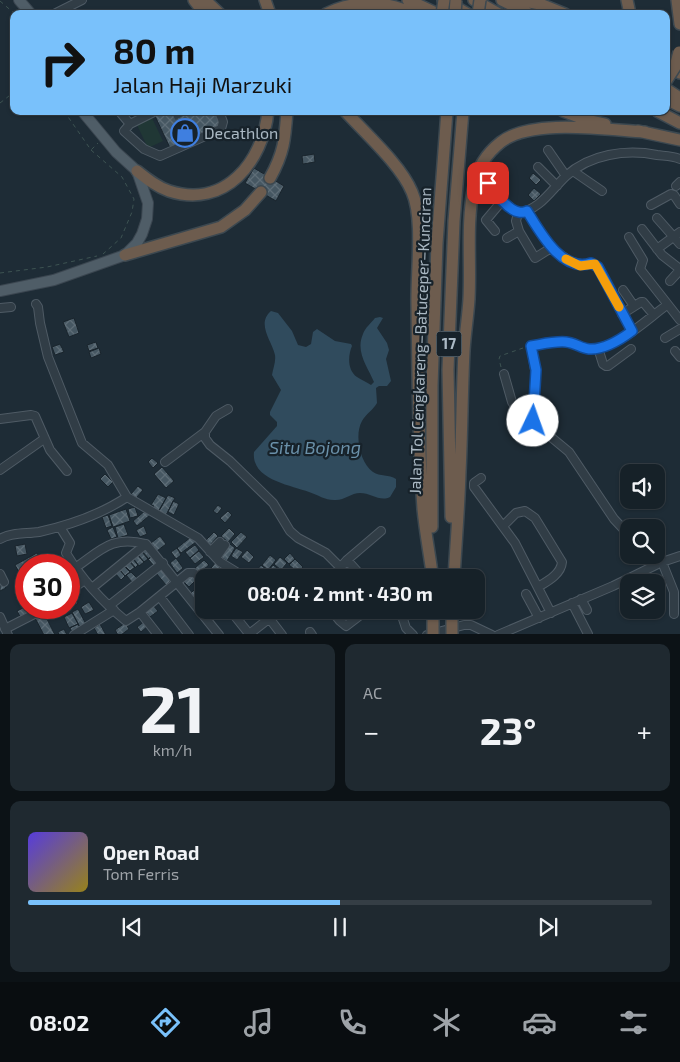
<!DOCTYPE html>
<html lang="id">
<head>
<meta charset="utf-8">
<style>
	:root { --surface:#162128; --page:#1f2930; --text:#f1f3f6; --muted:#9ea3a8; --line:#353e45; --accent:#79c1fb }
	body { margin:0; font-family:"Exo 2",sans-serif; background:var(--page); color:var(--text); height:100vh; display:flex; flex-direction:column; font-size:19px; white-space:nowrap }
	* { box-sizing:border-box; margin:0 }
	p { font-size:16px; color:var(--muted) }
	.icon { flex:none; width:28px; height:28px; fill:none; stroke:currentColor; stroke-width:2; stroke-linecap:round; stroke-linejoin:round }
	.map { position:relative; height:634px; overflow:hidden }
	.details { display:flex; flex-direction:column; gap:10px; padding:10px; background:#0c1216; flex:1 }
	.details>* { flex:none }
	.banner { position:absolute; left:10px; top:10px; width:660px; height:105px; border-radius:10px; box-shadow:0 1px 4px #0004,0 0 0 1px var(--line); background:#79c1fb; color:#111; overflow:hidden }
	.tools { position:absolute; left:620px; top:464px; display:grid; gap:10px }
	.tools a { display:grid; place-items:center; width:45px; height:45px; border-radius:10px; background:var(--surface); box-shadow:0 1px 4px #0004,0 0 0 1px var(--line); font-size:25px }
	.speed { position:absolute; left:15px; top:554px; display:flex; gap:10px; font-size:25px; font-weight:700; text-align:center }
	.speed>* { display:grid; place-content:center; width:65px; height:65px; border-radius:50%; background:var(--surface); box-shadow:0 1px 4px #0004,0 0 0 1px var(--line); line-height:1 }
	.speed .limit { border:8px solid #d22; background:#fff; color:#111 }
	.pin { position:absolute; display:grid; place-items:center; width:42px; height:42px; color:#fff; margin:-21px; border-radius:10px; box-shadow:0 2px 8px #0006 }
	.me { position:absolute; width:55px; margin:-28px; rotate:3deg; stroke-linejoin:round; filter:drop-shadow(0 0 4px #0008) }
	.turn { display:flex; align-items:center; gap:18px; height:105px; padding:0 20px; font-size:22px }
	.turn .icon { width:65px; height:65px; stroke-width:2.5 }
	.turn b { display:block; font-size:35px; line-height:42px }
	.big { font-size:38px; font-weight:700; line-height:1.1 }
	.details .tile { flex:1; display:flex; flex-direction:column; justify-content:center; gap:8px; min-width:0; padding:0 18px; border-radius:10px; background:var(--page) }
	.details .dial { align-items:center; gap:0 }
	.dial b { font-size:65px; line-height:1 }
	.song { display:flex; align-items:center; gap:15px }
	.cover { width:60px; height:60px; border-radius:8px; background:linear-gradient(135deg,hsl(250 70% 55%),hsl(50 70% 35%)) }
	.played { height:5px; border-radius:2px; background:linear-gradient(90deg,var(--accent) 50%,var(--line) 50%) }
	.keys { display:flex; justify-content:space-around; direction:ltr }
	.heat { display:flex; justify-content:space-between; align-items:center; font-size:28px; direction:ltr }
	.details .tiles { flex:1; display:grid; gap:10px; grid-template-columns:1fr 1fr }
	.tile:last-child { grid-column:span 2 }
	.trip { position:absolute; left:195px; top:569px; width:290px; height:50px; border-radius:10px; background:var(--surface); box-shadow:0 1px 4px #0004,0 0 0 1px var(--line); font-weight:700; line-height:50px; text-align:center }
	.dock { display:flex; height:80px; justify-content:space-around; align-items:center; background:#090d10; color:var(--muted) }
	.dock .icon { width:35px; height:35px }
	.dock .current { color:var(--accent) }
	.dock b { font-size:22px; color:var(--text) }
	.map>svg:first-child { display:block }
	.pitch { fill:#203735 }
	.water { fill:#304b5d }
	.building { fill:url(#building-cross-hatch); stroke:#19242c }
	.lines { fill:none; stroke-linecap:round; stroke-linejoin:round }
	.minor-tunnel { stroke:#33414b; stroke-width:8; stroke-dasharray:8 4; stroke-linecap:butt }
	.minor-casing { stroke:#4f5b65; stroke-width:10 }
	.major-casing { stroke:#3b4650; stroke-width:12 }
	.highway-casing { stroke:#3c4850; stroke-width:14 }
	.path { stroke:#3d5352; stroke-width:1; stroke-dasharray:4 4; stroke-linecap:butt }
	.minor { stroke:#313d46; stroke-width:8 }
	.major { stroke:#4f5d67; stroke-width:10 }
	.highway { stroke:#6d5c4e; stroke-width:11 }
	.highway-bridge-casing { stroke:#3c4850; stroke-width:14; stroke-linecap:butt }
	.highway-bridge { stroke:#6d5c4e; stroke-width:11 }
	.route-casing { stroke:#114b97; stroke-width:12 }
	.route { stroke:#1a73e8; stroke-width:9 }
	.slow { stroke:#f59e0b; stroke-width:9 }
	.labels { text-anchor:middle; stroke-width:4.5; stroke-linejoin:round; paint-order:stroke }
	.shield { fill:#17222a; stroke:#7f8c96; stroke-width:1 }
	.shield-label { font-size:15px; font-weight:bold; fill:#abb9c4 }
	.poi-label { font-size:16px; fill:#abb9c4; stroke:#17222a; text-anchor:start }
	.street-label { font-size:16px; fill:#abb9c4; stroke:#17222a }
	.water-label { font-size:18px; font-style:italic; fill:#6a90a9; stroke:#17222a }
</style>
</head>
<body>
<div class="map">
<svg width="680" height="635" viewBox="0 0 680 635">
	<defs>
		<pattern id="building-cross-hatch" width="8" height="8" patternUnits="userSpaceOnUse" patternTransform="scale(1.25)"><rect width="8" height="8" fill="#465762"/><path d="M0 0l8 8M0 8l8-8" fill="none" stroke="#5e6d77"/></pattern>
	</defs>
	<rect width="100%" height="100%" fill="#1e2c36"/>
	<!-- pitch -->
	<path class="pitch" d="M152,118L163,141L148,148L137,125Z"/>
	<!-- water -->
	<path class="water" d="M271,311L278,313L292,331L298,345L306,347L311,344L313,332L317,329L335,341L351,344L352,346C348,355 347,370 357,377C361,380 367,382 371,385L374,382C368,367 355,352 363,334C365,328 371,323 375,318L380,317L383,318L377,328L387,343L389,350L386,359L391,381L387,386H379L376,388L377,403C373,410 366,414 362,421C354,435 360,463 373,472C380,477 389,474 396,479V487L390,497C380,502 371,493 360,493C351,493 344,501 334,500C325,500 318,495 309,492C291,485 251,480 254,452L277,426V422L270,415V412L281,390L272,375C273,368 276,362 275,355C272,341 256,324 271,311Z"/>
	<!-- building -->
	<path class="building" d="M164,111H214L221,126L171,150L155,116Z
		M314,154L315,162L303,164L302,156Z
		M254,168L284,186L276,201L245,183Z
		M533,173L541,180L536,185L529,178Z
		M534,188L541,194L534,201L528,195Z
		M74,318L79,333L69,337L63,322Z
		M96,342L98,348L89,351L87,345Z
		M60,344L64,352L55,355L52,347Z
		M99,348L101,354L91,358L89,352Z
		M152,458L158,463L153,468L148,462Z
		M162,467L174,481L166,488L154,474Z
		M105,474L113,482L108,487L100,479Z
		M138,486L143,490L136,498L131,494Z
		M158,494L166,498L158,512L152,509L154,506L151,505Z
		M168,495L175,498L166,515L159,511Z
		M173,501L179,504L174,515L168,512Z
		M218,505L222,508L217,514L213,511Z
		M135,507L138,516L130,518L128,509Z
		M126,509L130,521L113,527L109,515Z
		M146,510L150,515L137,526L133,521Z
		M228,511L232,515L225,523L220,518Z
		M108,515L112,526L106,528L102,517Z
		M124,524L128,535L118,538L115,527Z
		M144,526L147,534L140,537L136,530Z
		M113,527L117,537L111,539L107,530Z
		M229,528L235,534L228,542L221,536Z
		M214,532L218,536L210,545L205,541Z
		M241,532L247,537L237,548L231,542Z
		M160,536L166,544L157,551L151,543Z
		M191,537L196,542L181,553L177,548Z
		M25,544L27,554L17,556L15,546Z
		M230,544L235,548L227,561L221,557Z
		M195,545L199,550L190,558L185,552Z
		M148,546L154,554L149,559L142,551Z
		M177,548L181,555L176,559L171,552Z
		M236,548L243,552L237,560L231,556Z
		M247,550L254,557L249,563L241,557Z
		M141,551L148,559L144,562L137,554Z
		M199,551L204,557L195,564L190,558Z
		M37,553L42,562L37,565H26V571L20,574L15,565Z
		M290,553L295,559L289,564L284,559Z
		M137,554L144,562L139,566L133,558Z
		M154,554L160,561L154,566L148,559Z
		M270,555L276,560L268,570L262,565Z
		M280,557L287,563L281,570L274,564Z
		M66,558L75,569L69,573V565H57Z
		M132,558L138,565L135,568L129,561Z
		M176,558L183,568L177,573L170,563Z
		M295,559L303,567L294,575L291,572L294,569L289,565Z
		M129,560L135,567L130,571L124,565Z
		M204,560L209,565L199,573L195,568Z
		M217,561L222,565L215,573L211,568Z
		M123,565L130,572L125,576L119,569Z
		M261,565L268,571L263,578H256L253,575Z
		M273,565L277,568L269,577L266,574Z
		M164,567L174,578L166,585L156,573Z
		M119,569L125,576L121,580L115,573Z
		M275,571L280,575L278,578H269Z
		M131,572L138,579L133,583L126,575Z
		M213,572L217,576L216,578H208Z
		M73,574L80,582L74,587L69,580V578Z
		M191,574L196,580L189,587L183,581Z
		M0,579L6,588L0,591Z
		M198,586L203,591L194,599L190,594Z
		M74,596L78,603L64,612L60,608H69V599Z
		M89,602L94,610L85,614L81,607Z
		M152,604L158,611L150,617L144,610Z
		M25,607L29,617L22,620L17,611Z
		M50,609L54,617L49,620L45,613Z
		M78,609L87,626L81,629L72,612Z
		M44,613L55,635H44L35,618Z
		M72,613L78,624L69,628L64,617Z
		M145,621L149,625L141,632L137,627Z
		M125,623L129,629L121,635H118L115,630Z
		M78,624L81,630L73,634L70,628Z
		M100,624L106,635H98L94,628Z
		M64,629L67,635H59L58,632Z"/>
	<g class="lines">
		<!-- minor-tunnel -->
		<path class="minor-tunnel" d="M175,111L192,140"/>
		<defs>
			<path id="minor" d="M54,14L82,0
				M119,111L130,124
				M156,111L130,124L124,131L144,149L160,156L221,129L223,122L219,111
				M548,150L566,176
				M538,167L557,186
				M573,171L602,191
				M488,183L502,201L518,213C540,210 551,190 566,176C590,154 626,149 657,155C665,156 673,156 680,159
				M676,186L680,182
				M651,205L671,194L674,195L680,204
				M527,211L551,248
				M518,213L516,221L519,231L535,258L551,248C563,257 576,268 591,263L598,267L632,331
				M657,218L680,244
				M642,229L662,255L680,269
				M495,231L486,220L502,201
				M629,237L643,260L640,269L680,320
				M507,238L519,231
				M657,249L680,232
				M670,281L680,270
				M623,290L634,306
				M36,304L38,307L40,323L48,357L82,443L108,465L127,497L198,538L220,562L246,578
				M0,308L11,307
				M622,314L641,302H643L654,315
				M665,338L680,329
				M598,348L603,364L606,366H608L631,349
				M675,351L680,357
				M504,374L512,402L516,408L569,452L614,519L629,535
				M0,419L31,415L35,416L50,450L67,471
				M533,421L536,376L531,346C544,343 560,340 573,343C578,345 582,348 588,349C614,352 647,319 667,305
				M205,432V438L210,445L230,461L273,503L290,531L298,538L326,553L340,567
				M165,462L205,432L216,416L228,409
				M0,470L44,439
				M481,478L474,483V487L515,543L551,613
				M503,526L516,513L525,511L535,518L562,562C561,574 548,581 538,587
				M60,527L70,543L66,553C81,578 104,603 126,621L140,612L188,573H194L204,581
				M0,539C12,532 26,534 39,532C70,525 100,515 127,497
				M210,552L220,542
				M646,555L654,565
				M216,558L225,545
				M347,560L357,571
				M662,562L674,592V614
				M75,568C101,550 112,535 146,544L219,635
				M0,574L4,582
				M378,574L380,578
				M331,578L347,560L381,531
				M92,588L146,544
				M69,591L85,580
				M526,594L539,618
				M160,597L189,635
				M581,599L587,610
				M572,603L588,634
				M110,605L163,563
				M230,610L250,635
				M331,610L340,621L346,626L367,610
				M400,610L406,628L413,635
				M140,612L158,635
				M0,617L8,635
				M269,618L282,635
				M5,629L46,608
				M310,632L312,635
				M74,635L114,610
				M248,635L280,610
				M427,635L464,625H471L492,635
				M498,635L613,586L662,562L680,556"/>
			<path id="major" d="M19,0L31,14
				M0,291L54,280L125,255L137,243L142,234L147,219L148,203L137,171L116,152L82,111"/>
			<path id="highway" d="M194,0L205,14
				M205,0L220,14
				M265,0L270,14
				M408,0L438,14
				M443,0L468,14
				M474,0L499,14
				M502,0L529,14
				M519,0L540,4L565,14
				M627,0L630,14
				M677,0L680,24
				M326,14C353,0 386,0 413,14
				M351,14L365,8L379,7
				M666,63L680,73
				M666,89L680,98
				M666,99L680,106
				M345,111C365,133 401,165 412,192C424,219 416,274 417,305C418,373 418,441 423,509C425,530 429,551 432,573
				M563,111L587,120L605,124
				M657,111L680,123
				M638,131L680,140
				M137,171C147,179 157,187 169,191C225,209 263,162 268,111
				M270,178C284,153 285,139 287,111
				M125,255L221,227L245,210L261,192
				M451,517L448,370L454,221L463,111
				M432,527V386L437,243L447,111
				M454,578C456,542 459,507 460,472C462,432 462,391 464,351C465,334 468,316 469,299C471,261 466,223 474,186C477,168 487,153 501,142C532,118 607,130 645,132"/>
		</defs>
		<!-- minor casing -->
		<use href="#minor" class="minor-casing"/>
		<!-- major casing -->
		<use href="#major" class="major-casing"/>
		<!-- highway casing -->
		<use href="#highway" class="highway-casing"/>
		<!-- path -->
		<path class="path" d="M0,1L15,14
			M0,103L9,96L14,88
			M64,111L91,150L98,143
			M91,150L122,177L134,199L132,212L121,238L103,254
			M0,273L47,267L97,256
			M501,367L499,359L500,356L523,348"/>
		<!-- minor -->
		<use href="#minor" class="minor"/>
		<!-- major -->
		<use href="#major" class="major"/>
		<!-- highway -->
		<use href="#highway" class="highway"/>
		<defs>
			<path id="highway-bridge" d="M442,14L444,0
				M455,14L456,0
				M478,14L480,0
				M666,81L675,67L679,52
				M433,610V635
				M452,610V635"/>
		</defs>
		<!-- highway-bridge casing -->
		<use href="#highway-bridge" class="highway-bridge-casing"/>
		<!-- highway-bridge -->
		<use href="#highway-bridge" class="highway-bridge"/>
	</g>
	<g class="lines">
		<defs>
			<path id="route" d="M488,183C494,191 508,211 519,212C522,213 524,212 527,211C540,232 562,273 591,263L598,267L632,331C620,340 604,350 589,349C581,348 575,343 566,342C554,341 543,344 531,346L536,370L533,421"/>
		</defs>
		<!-- route casing -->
		<use href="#route" class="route-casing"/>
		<!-- route -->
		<use href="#route" class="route"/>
		<!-- slow -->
		<path class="slow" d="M566,259L580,266L595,264L619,307"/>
	</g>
	<!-- icons -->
	<defs>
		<symbol id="shop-ring" viewBox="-11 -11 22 22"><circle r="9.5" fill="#17222a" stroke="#3f7fe0" stroke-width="1.5"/><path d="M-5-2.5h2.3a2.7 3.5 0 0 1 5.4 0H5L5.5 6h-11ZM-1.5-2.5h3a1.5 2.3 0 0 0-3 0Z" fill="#3f7fe0"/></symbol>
	</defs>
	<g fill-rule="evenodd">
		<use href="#shop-ring" x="169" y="117" width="32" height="32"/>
	</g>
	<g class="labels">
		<!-- shield labels -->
		<rect class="shield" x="436.5" y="331.5" width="25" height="25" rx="4"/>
		<g class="shield-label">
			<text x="449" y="349">17</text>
		</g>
		<!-- poi labels -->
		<g class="poi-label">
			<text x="204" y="139">Decathlon</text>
		</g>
		<!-- street labels -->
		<g class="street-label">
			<text transform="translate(420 341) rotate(-88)" y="6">Jalan Tol Cengkareng–Batuceper–Kunciran</text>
		</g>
		<!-- water labels -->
		<g class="water-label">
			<text x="315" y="454">Situ Bojong</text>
		</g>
	</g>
</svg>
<div class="tools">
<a><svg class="icon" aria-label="sound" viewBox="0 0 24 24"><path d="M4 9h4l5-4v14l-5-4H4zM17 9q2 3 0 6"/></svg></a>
<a><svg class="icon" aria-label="search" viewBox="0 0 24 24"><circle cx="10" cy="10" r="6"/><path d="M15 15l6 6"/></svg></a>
<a><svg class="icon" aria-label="layers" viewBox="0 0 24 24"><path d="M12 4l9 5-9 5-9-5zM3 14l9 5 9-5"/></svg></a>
</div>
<div class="speed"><div class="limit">30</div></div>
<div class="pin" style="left:488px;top:183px;background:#d93025"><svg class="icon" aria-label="arrive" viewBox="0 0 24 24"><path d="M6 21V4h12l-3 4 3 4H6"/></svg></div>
<svg class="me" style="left:533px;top:421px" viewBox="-20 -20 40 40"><circle r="19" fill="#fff"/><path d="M0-13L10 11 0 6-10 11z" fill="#1a73e8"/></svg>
<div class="trip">08:04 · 2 mnt · 430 m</div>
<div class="banner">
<div class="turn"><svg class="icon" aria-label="right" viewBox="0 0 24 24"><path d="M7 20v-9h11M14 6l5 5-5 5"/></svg><div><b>80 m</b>Jalan Haji Marzuki</div></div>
</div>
</div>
<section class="details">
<div class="tiles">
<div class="tile dial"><b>21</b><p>km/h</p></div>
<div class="tile"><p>AC</p>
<div class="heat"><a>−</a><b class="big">23°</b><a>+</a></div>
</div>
<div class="tile">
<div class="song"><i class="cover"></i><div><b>Open Road</b><p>Tom Ferris</p></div></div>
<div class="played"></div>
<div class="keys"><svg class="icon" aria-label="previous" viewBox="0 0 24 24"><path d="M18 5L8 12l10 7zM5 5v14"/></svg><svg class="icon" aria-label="pause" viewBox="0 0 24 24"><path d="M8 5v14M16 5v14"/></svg><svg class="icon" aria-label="next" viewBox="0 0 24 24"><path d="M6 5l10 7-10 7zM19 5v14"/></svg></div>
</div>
</div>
</section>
<nav class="dock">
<b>08:02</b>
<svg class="icon current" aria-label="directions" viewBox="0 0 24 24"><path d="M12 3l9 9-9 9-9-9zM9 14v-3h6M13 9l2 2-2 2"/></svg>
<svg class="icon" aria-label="music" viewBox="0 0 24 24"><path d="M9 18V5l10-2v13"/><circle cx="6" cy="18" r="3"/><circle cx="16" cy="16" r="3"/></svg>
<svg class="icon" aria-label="phone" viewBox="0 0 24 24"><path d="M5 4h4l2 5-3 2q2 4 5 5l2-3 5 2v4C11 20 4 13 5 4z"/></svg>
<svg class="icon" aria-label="climate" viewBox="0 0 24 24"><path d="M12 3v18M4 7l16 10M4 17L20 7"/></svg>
<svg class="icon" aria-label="car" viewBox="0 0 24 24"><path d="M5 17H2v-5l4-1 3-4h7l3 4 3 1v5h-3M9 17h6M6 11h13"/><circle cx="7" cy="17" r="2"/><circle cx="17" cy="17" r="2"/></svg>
<svg class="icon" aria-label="filters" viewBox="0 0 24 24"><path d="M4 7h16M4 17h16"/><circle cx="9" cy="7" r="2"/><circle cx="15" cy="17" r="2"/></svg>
</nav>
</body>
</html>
